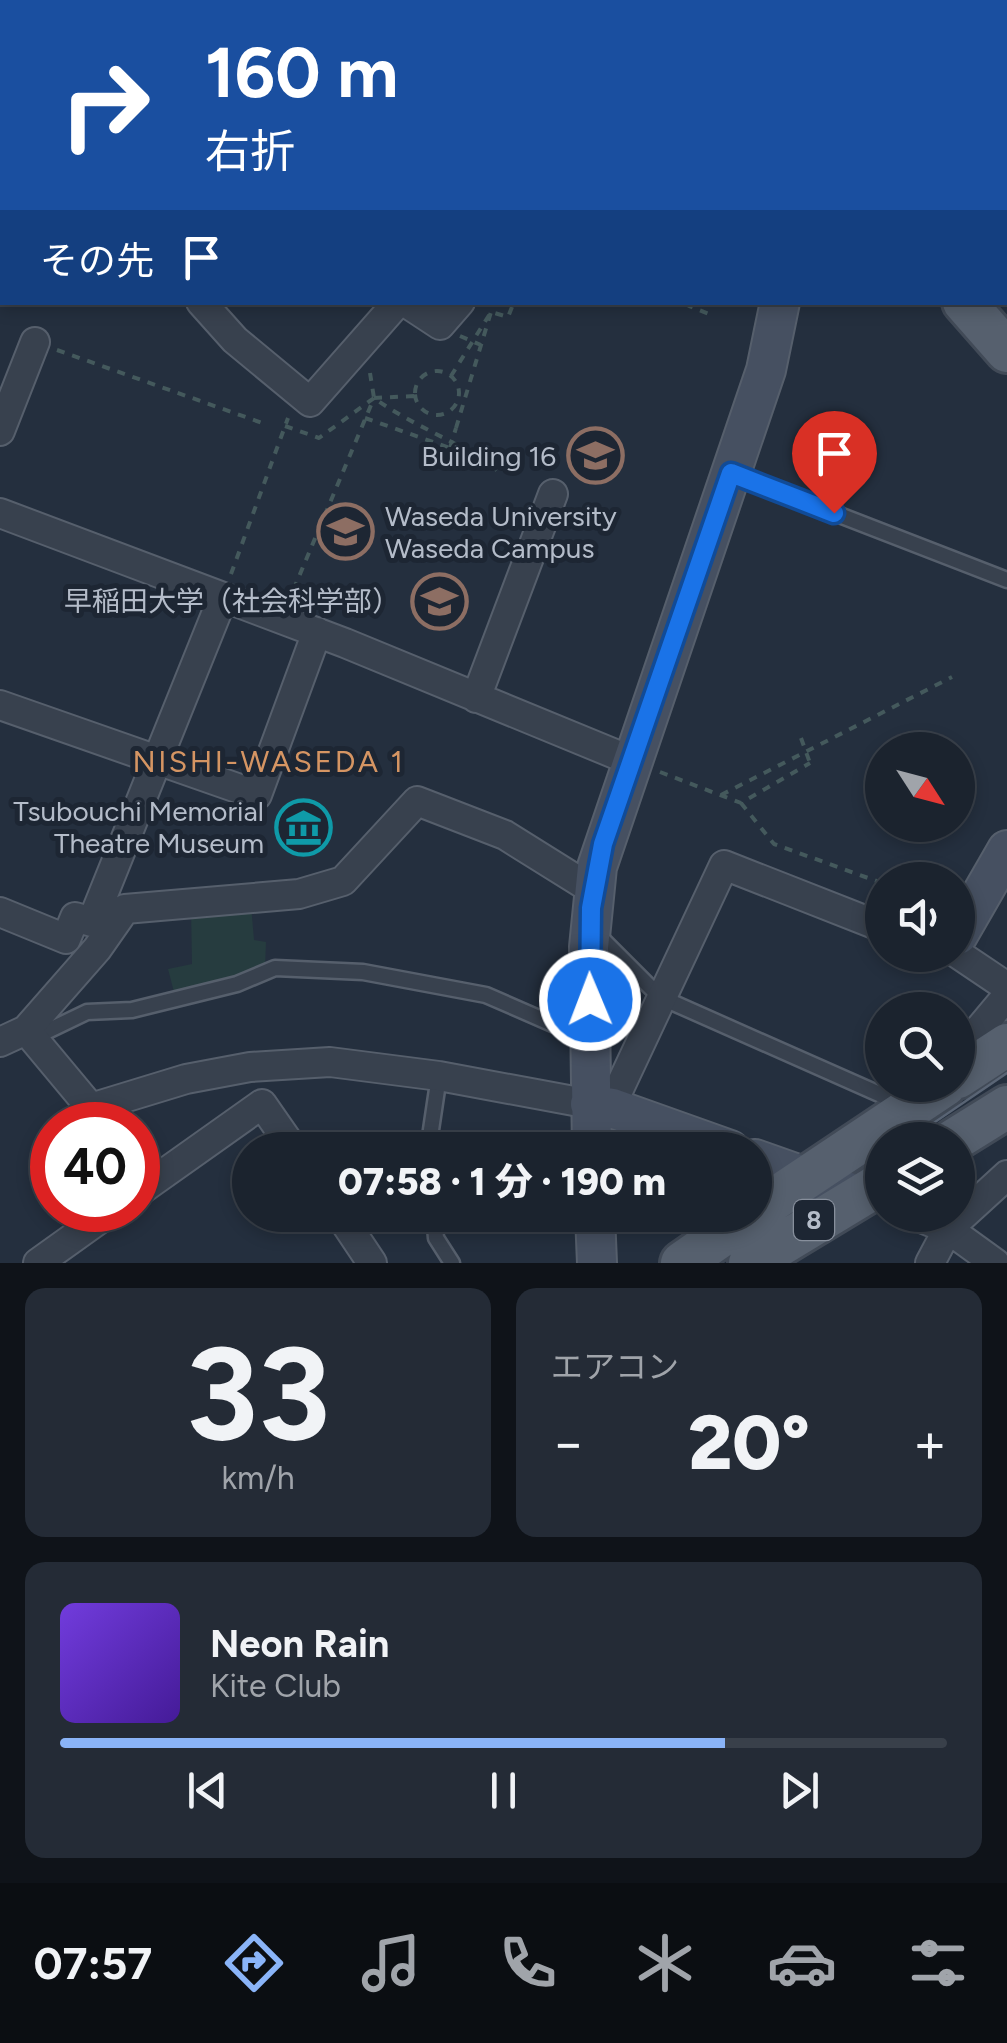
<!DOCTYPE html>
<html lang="ja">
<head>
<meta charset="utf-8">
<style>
	:root { --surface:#1b232e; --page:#242b36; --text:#f1f3f6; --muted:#a0a4aa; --line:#39404a; --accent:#8ab4f8 }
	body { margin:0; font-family:Figtree,"Noto Sans JP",sans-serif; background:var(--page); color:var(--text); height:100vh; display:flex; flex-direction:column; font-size:38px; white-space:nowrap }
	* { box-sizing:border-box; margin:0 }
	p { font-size:32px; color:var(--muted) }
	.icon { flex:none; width:55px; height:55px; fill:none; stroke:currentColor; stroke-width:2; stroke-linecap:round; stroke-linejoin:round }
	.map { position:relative; height:1263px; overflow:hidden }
	.drawer { display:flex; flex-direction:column; gap:25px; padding:25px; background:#0f1319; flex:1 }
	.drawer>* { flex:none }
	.guide { position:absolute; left:0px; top:0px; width:1008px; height:305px; box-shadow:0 5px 15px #0003,0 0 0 2px var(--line); background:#1a4fa0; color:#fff; overflow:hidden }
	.needle { width:65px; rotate:126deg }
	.buttons { position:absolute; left:865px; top:732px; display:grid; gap:20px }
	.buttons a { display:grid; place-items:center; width:110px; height:110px; border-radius:50%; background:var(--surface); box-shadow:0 5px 15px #0003,0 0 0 2px var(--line); font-size:50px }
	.speed { position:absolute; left:30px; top:1102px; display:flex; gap:20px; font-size:50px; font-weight:700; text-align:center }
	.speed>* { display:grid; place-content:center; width:130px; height:130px; border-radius:50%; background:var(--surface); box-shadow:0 5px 15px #0003,0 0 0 2px var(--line); line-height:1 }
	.speed .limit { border:15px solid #d22; background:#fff; color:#111 }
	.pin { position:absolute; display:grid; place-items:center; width:85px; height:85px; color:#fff; margin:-102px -42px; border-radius:50% 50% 50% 0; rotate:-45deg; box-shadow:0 0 10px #0007 }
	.pin .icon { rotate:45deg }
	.me { position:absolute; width:110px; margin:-55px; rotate:359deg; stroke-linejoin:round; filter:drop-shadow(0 0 8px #0008) }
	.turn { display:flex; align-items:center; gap:35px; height:210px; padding:0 40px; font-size:45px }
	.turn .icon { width:130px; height:130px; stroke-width:2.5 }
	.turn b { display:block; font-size:70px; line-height:85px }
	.then { display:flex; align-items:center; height:95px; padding:0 40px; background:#0003; gap:20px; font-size:38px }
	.big { font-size:75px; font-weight:800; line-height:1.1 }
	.drawer .tile { flex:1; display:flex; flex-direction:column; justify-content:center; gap:15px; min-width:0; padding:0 35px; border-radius:20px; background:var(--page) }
	.drawer .dial { align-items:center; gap:0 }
	.dial b { font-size:130px; line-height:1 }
	.song { display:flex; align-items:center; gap:30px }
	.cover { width:120px; height:120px; border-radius:15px; background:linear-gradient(135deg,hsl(260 70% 55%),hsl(260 70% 35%)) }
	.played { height:10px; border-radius:5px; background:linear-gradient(90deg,var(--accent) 75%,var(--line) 75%) }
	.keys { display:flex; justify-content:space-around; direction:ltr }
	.heat { display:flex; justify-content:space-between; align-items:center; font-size:55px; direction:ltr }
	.drawer .tiles { flex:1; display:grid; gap:25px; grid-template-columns:1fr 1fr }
	.tile:last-child { grid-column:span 2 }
	.trip { position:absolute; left:232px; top:1132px; width:540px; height:100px; border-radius:50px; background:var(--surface); box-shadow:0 5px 15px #0003,0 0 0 2px var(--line); font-weight:800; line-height:100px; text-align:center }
	.tabs { display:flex; height:160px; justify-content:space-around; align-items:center; background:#0b0e12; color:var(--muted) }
	.tabs .icon { width:70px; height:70px }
	.tabs .on { color:var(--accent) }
	.tabs b { font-size:45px; color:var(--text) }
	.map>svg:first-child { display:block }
	.green { fill:#263c3f }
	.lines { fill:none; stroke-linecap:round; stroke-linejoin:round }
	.lane-casing { stroke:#565f6c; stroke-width:19 }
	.street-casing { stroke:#565f6c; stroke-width:32 }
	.secondary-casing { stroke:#565f6c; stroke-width:42 }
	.primary-casing { stroke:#414a57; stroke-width:48 }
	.path { stroke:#44595c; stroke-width:4; stroke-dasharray:8 8; stroke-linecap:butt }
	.lane { stroke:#38414e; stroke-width:14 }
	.street { stroke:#38414e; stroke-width:28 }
	.secondary { stroke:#465061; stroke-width:38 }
	.primary { stroke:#56606e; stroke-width:42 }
	.tram { stroke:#5a6575; stroke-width:2.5 }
	.path-bridge { stroke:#44595c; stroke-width:4; stroke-dasharray:8 8; stroke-linecap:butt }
	.route-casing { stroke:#114b97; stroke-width:25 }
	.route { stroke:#1a73e8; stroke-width:18 }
	.labels { text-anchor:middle; stroke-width:10; stroke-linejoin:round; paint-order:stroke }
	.shield { fill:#1d2633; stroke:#878f9c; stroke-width:2.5 }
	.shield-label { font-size:25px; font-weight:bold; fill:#b4bcc9 }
	.poi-label { font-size:28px; fill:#b4bcc9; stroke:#1d2633; text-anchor:end }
	.neighbourhood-label { font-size:30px; letter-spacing:2.5px; fill:#d59563; stroke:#1d2633 }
</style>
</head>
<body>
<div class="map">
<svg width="1007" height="1263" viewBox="0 0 1007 1263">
	<rect width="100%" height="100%" fill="#242f3e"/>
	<!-- green -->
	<path class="green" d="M251,905L254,940L266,942L265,967L175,996L168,969L192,964L191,909Z"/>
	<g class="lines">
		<defs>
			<path id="lane" d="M160,0L185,2
				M265,2L266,0
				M361,2L362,0
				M429,2L430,0
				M731,473L1007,580
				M595,932L660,997L904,1105
				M33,1038L87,1012L132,1010L237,984L275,968L363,972L486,995L564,1029L589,1033
				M428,1150L439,1076
				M434,1215L436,1238L452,1263"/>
			<path id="street" d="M185,0V2
				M954,2L956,0
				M201,302L235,340L310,402L398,302
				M405,302L440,325L460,302
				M0,431L35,342
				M0,513L345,643L632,761
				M476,698L553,494
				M0,705L257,795L317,632
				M0,912L66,939L75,917L92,922L223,597
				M958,954L1007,987
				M26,1030L97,949L125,909L299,894L343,881L417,801L505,835L593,890
				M0,1042L26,1030L91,1108L186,1079L250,1067L330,1062L439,1076L590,1104L618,1091L724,865L882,927
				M971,1069L966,1045L1007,996
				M138,1192L262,1104L294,1150
				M340,1215L372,1263
				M914,1215L948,1229L995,1263
				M38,1263L112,1210
				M930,1263L948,1229L1007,1175"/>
			<path id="secondary" d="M958,935L1007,850
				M590,1104L612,1108L730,1150
				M592,1150L589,947L597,867L766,370L780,302
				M755,1159L857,1195
				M595,1215L597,1263"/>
			<path id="primary" d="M708,0L710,2
				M746,0L748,2
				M964,302L1007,351
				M958,1077L1007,1045
				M954,1140L1007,1107
				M755,1212L945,1085
				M682,1263L751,1215
				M750,1263L882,1183"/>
		</defs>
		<!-- lane casing -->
		<use href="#lane" class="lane-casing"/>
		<!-- street casing -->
		<use href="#street" class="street-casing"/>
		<!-- secondary casing -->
		<use href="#secondary" class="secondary-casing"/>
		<!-- primary casing -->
		<use href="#primary" class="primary-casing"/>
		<!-- path -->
		<path class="path" d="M690,302L689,306L709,314
			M460,336L481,345
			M57,350L268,425
			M415 393a22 22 0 1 1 44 0a22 22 0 1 1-44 0Z
			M370,373L374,398C414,427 459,441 498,471
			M451,376L491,312L508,317L514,302
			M374,398L414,396
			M365,418L450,448
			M285,426L319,438L374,398L290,598
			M456,428L491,312
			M231,574L288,418
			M660,772L741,803L810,763
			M721,795L952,677
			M741,803L774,844L882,883"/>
		<!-- lane -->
		<use href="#lane" class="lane"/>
		<!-- street -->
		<use href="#street" class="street"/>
		<!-- secondary -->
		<use href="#secondary" class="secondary"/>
		<!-- primary -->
		<use href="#primary" class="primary"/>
		<!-- tram -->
		<path class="tram" d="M932,1124L1007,1073"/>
		<!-- path-bridge -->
		<path class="path-bridge" d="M450,448L456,428
			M801,738L810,763"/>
	</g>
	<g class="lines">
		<defs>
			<path id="route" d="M590,1000L591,908L603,844L731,473L834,513"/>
		</defs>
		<!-- route casing -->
		<use href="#route" class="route-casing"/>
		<!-- route -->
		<use href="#route" class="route"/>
	</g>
	<!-- icons -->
	<defs>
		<symbol id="university-ring" viewBox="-11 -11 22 22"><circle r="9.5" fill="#1d2633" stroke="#8d6e63" stroke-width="1.5"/><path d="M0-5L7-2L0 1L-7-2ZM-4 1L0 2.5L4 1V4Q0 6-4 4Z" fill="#8d6e63"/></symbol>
		<symbol id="museum-ring" viewBox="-11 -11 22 22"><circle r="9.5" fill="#1d2633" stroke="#0f9aa8" stroke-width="1.5"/><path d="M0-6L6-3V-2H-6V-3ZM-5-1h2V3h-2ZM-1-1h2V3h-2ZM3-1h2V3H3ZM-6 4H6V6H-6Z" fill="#0f9aa8"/></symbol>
	</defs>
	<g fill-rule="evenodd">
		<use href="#university-ring" x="564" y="424" width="63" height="63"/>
		<use href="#university-ring" x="314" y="500" width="63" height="63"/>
		<use href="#university-ring" x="408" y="570" width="63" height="63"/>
		<use href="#museum-ring" x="272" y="796" width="63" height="63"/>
	</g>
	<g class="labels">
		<!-- shield labels -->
		<rect class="shield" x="794" y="1200" width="40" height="40" rx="8"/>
		<g class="shield-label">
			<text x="814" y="1229">8</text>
		</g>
		<!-- poi labels -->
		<g class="poi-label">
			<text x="556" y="466">Building 16</text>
			<text x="385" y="526" text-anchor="start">Waseda University<tspan x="385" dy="32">Waseda Campus</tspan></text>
			<text x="400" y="611">早稲田大学（社会科学部）</text>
			<text x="264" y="821">Tsubouchi Memorial<tspan x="264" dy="32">Theatre Museum</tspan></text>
		</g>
		<!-- neighbourhood labels -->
		<g class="neighbourhood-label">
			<text x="269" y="772">NISHI-WASEDA 1</text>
		</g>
	</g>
</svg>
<div class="buttons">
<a><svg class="needle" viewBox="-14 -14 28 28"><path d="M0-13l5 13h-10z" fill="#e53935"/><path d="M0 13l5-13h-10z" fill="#a0a4aa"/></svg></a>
<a><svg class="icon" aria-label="sound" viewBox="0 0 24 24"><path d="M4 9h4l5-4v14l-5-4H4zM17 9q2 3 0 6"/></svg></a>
<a><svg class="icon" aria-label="search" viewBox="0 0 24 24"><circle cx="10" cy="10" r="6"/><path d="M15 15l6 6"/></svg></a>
<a><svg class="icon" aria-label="layers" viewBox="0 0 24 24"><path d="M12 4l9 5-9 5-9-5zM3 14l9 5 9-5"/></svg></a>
</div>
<div class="speed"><div class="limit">40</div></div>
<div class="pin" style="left:834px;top:513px;background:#d93025"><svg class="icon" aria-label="arrive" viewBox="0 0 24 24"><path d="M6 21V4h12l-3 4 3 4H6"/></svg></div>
<svg class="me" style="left:590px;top:1000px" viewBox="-20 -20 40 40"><circle r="17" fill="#1a73e8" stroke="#fff" stroke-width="3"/><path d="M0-11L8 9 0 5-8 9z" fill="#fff"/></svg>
<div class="trip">07:58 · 1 分 · 190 m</div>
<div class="guide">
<div class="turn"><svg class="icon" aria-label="right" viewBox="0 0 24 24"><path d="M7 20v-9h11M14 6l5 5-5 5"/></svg><div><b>160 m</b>右折</div></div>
<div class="then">その先<svg class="icon" aria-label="arrive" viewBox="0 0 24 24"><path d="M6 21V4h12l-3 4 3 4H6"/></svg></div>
</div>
</div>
<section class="drawer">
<div class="tiles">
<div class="tile dial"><b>33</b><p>km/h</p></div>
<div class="tile"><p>エアコン</p>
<div class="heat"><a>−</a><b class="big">20°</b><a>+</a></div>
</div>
<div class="tile">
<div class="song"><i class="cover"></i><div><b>Neon Rain</b><p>Kite Club</p></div></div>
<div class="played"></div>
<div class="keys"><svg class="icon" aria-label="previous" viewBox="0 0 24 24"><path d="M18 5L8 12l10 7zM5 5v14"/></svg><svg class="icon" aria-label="pause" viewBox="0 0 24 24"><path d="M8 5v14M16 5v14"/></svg><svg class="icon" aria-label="next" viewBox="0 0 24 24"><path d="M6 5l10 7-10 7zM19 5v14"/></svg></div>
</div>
</div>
</section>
<nav class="tabs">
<b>07:57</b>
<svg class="icon on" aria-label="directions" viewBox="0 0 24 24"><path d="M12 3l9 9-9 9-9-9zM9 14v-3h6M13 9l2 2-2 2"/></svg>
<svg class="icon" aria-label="music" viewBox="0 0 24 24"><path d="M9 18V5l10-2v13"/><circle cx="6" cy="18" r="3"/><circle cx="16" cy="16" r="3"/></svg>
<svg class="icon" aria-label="phone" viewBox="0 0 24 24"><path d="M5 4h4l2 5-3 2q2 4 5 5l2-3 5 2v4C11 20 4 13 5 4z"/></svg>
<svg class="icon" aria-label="climate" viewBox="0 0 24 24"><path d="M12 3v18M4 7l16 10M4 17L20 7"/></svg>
<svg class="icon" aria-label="car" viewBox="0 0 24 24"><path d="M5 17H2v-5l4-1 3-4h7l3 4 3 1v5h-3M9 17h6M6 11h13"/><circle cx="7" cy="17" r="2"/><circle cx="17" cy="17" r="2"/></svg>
<svg class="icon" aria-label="filters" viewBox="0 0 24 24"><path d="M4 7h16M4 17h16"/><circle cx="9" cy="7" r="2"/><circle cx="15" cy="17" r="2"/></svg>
</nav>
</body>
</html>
